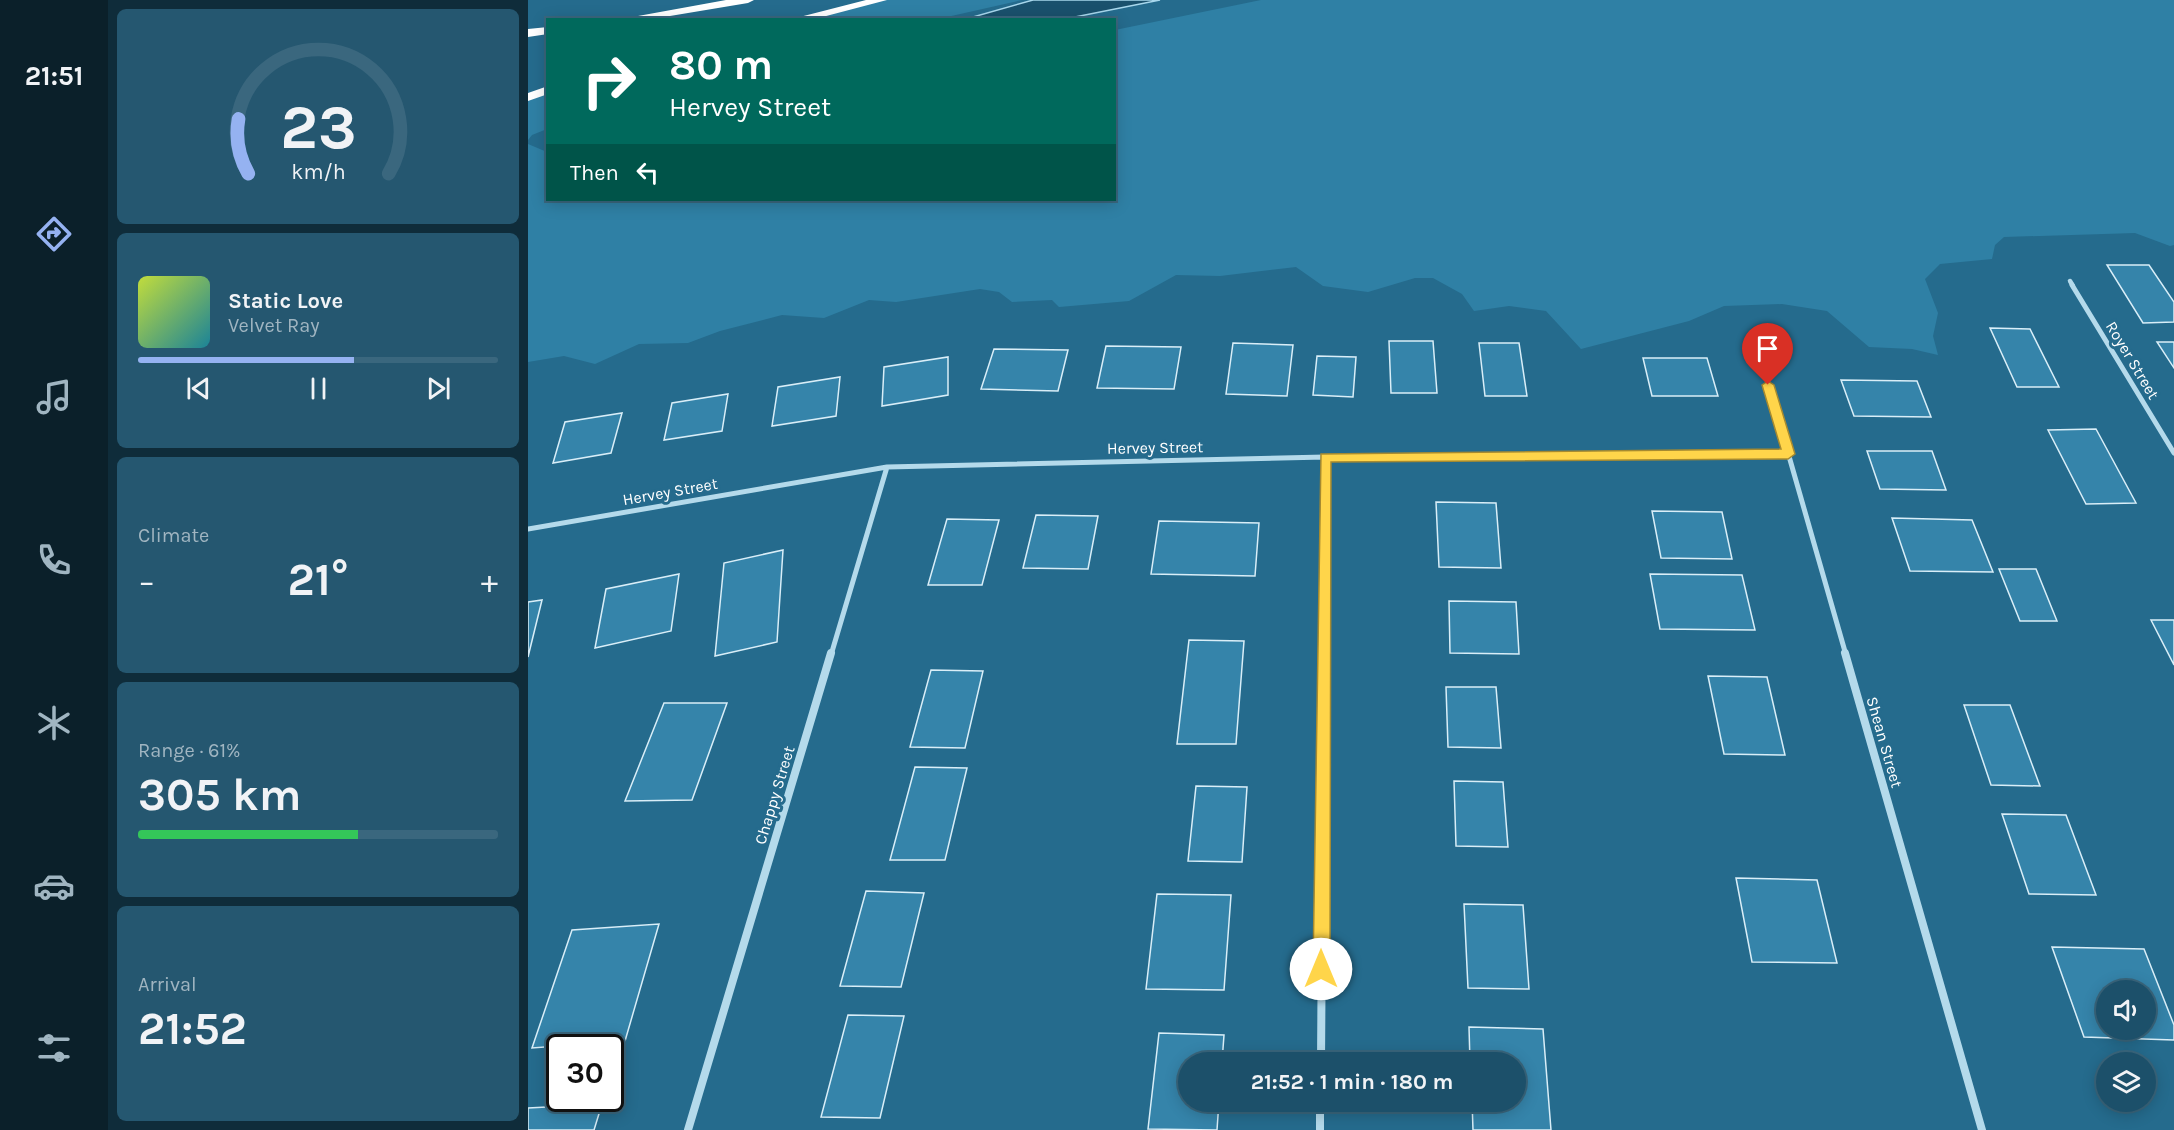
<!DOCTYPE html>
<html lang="en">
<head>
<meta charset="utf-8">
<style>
	:root { --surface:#1c506a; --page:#255770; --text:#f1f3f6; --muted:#a0b5c1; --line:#3a677e; --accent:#95b2f1 }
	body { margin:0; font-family:Karla,sans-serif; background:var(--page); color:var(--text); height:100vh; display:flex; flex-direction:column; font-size:22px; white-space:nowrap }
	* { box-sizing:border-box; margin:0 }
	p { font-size:20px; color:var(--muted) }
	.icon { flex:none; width:33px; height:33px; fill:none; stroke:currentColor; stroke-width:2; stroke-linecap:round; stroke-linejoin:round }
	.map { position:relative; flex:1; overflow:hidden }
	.panel { display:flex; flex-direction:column; gap:9px; padding:9px; background:#0f2c3a; width:420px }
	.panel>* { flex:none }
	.top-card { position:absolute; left:18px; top:18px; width:570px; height:183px; border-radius:0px; box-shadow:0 3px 15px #0003,0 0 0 2px var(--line); background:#00695c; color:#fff; overflow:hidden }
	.controls { position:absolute; left:1568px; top:980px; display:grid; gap:12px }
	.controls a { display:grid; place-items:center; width:60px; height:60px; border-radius:50%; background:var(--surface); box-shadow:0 3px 15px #0003,0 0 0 2px var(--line); font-size:30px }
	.speed { position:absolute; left:18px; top:1034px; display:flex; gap:12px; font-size:30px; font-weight:700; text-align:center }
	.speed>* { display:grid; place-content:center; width:78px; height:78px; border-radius:50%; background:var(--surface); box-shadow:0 3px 15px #0003,0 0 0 2px var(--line); line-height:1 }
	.speed .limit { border:3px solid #111; border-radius:9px; background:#fff; color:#111 }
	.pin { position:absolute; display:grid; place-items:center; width:51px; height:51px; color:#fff; margin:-62px -26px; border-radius:50% 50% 50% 0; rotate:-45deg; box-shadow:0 0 6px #0007 }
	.pin .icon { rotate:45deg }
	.me { position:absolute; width:66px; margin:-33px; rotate:0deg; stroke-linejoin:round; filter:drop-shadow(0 0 4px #0008) }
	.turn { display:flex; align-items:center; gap:21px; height:126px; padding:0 24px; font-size:27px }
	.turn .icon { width:78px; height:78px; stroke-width:2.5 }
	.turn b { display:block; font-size:42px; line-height:51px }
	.then { display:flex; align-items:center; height:57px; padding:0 24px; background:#0003; gap:12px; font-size:22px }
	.big { font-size:45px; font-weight:700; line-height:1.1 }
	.panel .widget { flex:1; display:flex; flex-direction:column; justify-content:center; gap:9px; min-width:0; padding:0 21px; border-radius:9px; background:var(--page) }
	.panel .dial { align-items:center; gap:0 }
	.dial svg { height:156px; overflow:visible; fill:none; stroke:var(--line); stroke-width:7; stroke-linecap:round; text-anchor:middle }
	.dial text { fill:var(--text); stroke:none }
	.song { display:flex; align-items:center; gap:18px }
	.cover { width:72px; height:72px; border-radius:9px; background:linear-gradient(135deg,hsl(70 70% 55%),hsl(190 70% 35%)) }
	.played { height:6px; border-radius:3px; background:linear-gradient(90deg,var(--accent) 60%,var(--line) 60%) }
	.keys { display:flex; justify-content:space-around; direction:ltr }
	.heat { display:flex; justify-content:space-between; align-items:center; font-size:33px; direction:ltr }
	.charge { height:9px; border-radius:4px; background:linear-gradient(90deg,#34c759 61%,var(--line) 0) }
	.trip { position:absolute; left:650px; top:1052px; width:348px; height:60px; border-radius:30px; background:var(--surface); box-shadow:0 3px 15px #0003,0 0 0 2px var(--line); font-weight:700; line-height:60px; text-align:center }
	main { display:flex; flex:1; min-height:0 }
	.dock { display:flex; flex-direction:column; width:108px; justify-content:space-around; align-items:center; background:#0b202a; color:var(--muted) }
	.dock .icon { width:42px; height:42px }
	.dock .on { color:var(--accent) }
	.dock b { font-size:27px; color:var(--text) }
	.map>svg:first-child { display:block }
	.green { fill:#2f80a5 }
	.water { fill:#1a516d; stroke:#a8d7ec; stroke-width:1.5 }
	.building { fill:#3584aa; stroke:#d9eef8; stroke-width:1.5; fill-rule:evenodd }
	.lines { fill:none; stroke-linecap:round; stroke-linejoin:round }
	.minor-far2 { stroke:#b4daeb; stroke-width:4.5 }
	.minor-far1 { stroke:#b4daeb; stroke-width:5 }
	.minor { stroke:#b4daeb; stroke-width:8 }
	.motorway { fill:#fff; fill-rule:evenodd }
	.route { fill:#ffd54a; stroke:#a68a30; stroke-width:1.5 }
	.labels { text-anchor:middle; stroke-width:6; stroke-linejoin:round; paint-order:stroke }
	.street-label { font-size:16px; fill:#fff; stroke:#256b8d }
</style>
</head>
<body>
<main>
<nav class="dock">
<b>21:51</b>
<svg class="icon on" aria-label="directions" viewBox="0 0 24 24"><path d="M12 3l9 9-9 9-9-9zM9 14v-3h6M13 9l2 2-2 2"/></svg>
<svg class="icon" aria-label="music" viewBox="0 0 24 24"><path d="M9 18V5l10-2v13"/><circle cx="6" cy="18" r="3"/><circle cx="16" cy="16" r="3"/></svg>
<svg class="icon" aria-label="phone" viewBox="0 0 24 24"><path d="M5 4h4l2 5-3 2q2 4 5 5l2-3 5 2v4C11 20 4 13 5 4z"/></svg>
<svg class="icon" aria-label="climate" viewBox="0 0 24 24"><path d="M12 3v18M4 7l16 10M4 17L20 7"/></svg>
<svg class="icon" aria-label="car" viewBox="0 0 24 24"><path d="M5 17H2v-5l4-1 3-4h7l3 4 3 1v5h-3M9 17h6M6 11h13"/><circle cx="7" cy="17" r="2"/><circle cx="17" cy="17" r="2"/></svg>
<svg class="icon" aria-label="filters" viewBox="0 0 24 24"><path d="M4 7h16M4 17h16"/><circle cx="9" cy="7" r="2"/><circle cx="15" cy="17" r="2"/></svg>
</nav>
<section class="panel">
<div class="widget dial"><svg viewBox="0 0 100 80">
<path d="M14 69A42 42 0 1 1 86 69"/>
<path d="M14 69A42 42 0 0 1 9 41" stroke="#95b2f1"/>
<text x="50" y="56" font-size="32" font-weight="700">23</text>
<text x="50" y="72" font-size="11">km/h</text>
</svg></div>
<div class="widget">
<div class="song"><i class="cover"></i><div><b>Static Love</b><p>Velvet Ray</p></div></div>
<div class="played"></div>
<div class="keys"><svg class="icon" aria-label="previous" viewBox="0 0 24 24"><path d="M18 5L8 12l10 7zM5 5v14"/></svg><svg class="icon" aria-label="pause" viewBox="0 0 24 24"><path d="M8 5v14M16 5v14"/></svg><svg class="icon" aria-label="next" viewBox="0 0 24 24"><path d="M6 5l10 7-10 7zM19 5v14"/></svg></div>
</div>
<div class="widget"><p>Climate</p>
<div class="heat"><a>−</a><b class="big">21°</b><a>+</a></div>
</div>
<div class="widget"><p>Range · 61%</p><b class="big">305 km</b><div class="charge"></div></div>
<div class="widget"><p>Arrival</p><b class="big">21:52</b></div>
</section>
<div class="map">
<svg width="1646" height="1130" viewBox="0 0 1646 1130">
	<rect width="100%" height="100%" fill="#256b8d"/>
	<!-- green -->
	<path class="green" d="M345,0H494L410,19L262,20Z
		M733,0H1646V245L1642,246L1607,233L1476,237L1467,245L1464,259L1412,264L1397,279L1410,313L1405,336L1410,355L1384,349L1341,347L1299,311L1254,304L1196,306L1161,321L1053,349L1018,311L981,306L946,311L934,294L905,278H887L840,292L795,286L768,267L692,276L648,275L601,301L531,307L524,300L484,302L471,292L452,289L368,302L341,300L296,318L254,315L192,331L160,343L111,344L67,364L36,356L0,362V144L19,152L20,200H586L587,30Z
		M19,90V129L4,135L0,140V98Z"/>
	<!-- water -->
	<path class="water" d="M505,0H632L537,19H438Z"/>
	<!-- building -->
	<path class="building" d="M1579,265H1621L1646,302V322L1615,323Z
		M1462,328L1502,329L1531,387H1489Z
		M861,341H905L909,393H863Z
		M1629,342H1646V368Z
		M705,343L765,345L759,396L698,394Z
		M951,343H991L999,396H957Z
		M578,346L653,347L646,389L569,388Z
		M466,349L540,350L530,391L453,389Z
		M789,356L828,357L825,397L785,395Z
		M420,357V395L354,406L356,367Z
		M1115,358H1179L1190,396H1124Z
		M312,377L308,416L244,426L250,387Z
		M1313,380L1389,381L1403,417L1326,416Z
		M200,394L194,431L136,440L144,403Z
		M94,413L83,453L25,463L37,422Z
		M1568,429L1608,503L1558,504L1520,430Z
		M1339,451H1404L1418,490L1352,489Z
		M908,502L968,503L973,568L911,567Z
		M1124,511L1194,512L1204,559L1133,558Z
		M508,515L570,516L560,569L495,568Z
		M1364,518L1444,520L1465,572L1382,571Z
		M419,519L471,520L454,585H400Z
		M631,521L731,523L727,576L623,574Z
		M255,550L249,642L187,656L196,563Z
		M1471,569H1508L1529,621H1492Z
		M151,574L143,631L67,648L78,589Z
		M1122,574L1214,575L1227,630L1132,629Z
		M14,600L0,657V602Z
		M921,601L988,602L991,654L922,653Z
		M1623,620H1646V665Z
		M661,640L716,641L708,744H649Z
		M403,670L455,671L437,748L382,747Z
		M1180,676L1239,677L1257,755L1196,754Z
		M918,687H968L973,748L920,747Z
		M136,703H199L164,800L97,801Z
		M1436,705H1482L1512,786L1463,785Z
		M387,767L439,768L417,860H362Z
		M926,781L975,782L980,847L928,846Z
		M668,786L719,787L714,862L660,861Z
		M1474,814L1538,815L1568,895L1501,894Z
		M1208,878L1289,880L1309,963L1224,962Z
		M338,891L396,893L373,987L312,986Z
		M629,894L703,895L696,990L618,989Z
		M936,904L995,905L1001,989L940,988Z
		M131,924L97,1041L4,1048L44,930Z
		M1524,947L1616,949L1646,1025V1040L1556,1037ZM1578,990H1617V1029H1578Z
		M320,1015L376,1016L352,1118L293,1117Z
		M941,1027L1015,1029L1023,1130H945L944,1101H987V1062H942Z
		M631,1033L696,1035L694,1062H660V1101H691L689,1130L620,1129Z
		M74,1104L66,1130H0V1108Z"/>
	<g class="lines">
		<!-- minor-far2 -->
		<path class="minor-far2" d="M1542,281L1545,286"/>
		<!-- minor-far1 -->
		<path class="minor-far1" d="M1544,285L1646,453
			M1234,362L1318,655
			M0,529L359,467L797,457L1260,454
			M303,655L359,467
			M796,655L797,457"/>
		<!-- minor -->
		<path class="minor" d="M1317,653L1454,1130
			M793,1062L796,653
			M792,1101V1130
			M160,1130L303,653"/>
		<!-- motorway -->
		<path class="motorway" d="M198,0H226L220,3L118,20H88Z
			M338,0H359L283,20H260Z
			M20,27V34L0,37V29Z
			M20,86V94L0,101V93Z"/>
	</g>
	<!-- route -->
	<path class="route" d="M1240,381L1246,385L1267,454L1260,459L803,462L802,969L799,975L793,978L787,975L785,969L793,454L1253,449L1234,385Z"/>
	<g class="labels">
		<!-- street labels -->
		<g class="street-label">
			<text transform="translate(1605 360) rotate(59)" y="6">Royer Street</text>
			<text transform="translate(627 447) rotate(-1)" y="6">Hervey Street</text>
			<text transform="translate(142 491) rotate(-10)" y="6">Hervey Street</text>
			<text transform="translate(1357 742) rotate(74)" y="6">Shean Street</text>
			<text transform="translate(246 795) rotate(-73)" y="6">Chappy Street</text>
		</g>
	</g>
</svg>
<div class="controls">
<a><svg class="icon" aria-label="sound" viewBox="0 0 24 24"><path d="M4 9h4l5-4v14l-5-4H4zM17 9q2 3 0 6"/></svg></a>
<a><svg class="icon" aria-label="layers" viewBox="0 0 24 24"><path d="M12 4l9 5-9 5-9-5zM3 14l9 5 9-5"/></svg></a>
</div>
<div class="speed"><div class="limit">30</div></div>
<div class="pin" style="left:1240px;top:385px;background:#d93025"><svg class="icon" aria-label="arrive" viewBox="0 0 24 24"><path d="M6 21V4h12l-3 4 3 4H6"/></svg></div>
<svg class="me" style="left:793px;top:969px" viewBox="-20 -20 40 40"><circle r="19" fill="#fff"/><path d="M0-13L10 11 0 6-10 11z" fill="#ffd54a"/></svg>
<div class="trip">21:52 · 1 min · 180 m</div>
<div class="top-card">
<div class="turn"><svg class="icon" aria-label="right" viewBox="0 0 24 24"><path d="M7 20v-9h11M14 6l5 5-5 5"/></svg><div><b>80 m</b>Hervey Street</div></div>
<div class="then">Then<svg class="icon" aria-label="left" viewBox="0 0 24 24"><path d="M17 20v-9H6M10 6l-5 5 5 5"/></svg></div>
</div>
</div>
</main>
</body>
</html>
